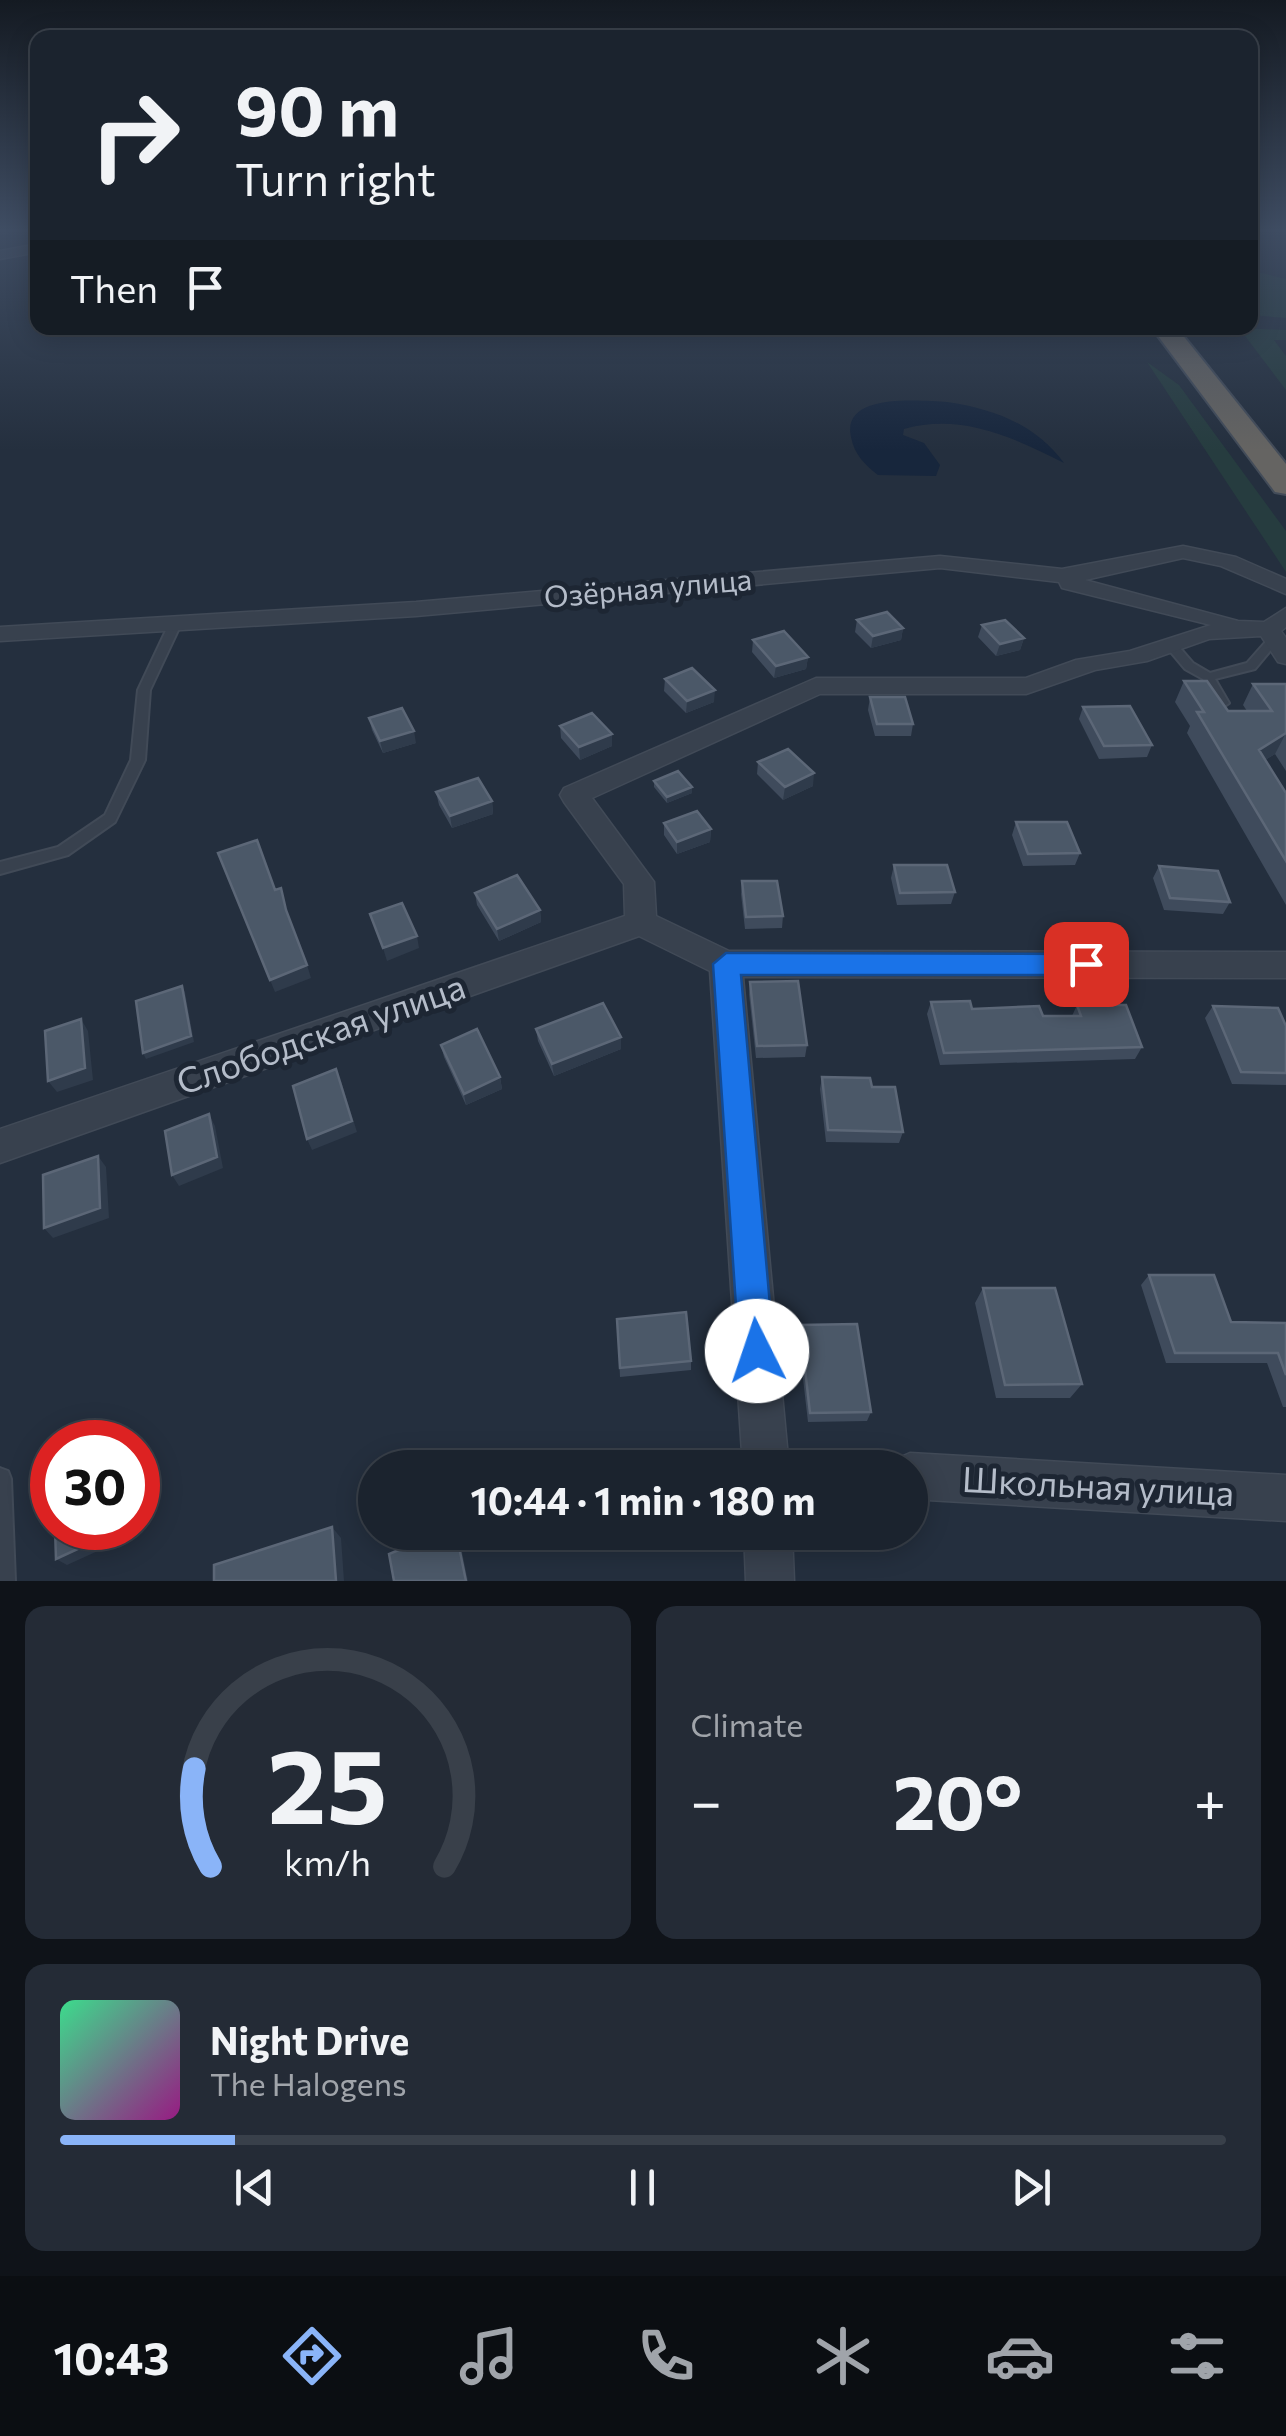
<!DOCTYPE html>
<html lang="en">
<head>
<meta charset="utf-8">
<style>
	:root { --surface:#1b232e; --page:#242b36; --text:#f1f3f6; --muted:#a0a4aa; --line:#39404a; --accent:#8ab4f8 }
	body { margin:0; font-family:Commissioner,sans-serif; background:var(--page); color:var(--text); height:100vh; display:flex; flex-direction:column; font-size:38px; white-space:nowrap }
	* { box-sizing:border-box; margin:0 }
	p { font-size:32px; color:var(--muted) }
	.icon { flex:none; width:55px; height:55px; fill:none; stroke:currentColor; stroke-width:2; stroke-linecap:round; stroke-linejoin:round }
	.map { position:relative; height:1581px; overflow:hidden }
	.drawer { display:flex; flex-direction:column; gap:25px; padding:25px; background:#0f1319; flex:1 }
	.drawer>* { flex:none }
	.hud { position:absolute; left:30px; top:30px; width:1228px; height:305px; border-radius:20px; box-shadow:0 5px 25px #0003,0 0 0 2px var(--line); background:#1b232e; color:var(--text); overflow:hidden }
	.speed { position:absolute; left:30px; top:1420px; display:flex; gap:20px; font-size:50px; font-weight:700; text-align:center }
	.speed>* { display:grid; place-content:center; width:130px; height:130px; border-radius:50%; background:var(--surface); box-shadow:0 5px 25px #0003,0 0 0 2px var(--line); line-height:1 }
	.speed .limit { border:15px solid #d22; background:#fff; color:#111 }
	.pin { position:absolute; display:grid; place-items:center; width:85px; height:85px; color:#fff; margin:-42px; border-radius:20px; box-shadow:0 5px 15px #0006 }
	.me { position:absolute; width:110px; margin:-55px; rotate:356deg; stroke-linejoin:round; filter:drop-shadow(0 0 8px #0008) }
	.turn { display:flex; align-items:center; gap:35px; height:210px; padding:0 40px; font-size:45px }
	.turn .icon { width:130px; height:130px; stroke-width:2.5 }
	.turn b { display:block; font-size:70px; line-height:85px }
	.then { display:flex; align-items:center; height:95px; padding:0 40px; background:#0003; gap:20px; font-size:38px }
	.big { font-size:75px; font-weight:700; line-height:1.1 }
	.drawer .tile { flex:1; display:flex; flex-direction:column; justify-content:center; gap:15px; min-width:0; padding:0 35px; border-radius:20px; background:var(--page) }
	.drawer .dial { align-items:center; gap:0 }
	.dial svg { height:260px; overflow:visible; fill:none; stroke:var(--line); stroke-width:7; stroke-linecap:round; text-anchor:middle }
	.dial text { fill:var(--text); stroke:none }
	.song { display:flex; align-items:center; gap:30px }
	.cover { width:120px; height:120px; border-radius:15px; background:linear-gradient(135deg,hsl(150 70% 55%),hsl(310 70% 35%)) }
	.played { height:10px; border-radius:5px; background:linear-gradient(90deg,var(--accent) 15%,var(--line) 15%) }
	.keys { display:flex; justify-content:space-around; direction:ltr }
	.heat { display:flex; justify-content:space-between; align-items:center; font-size:55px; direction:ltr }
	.drawer .tiles { flex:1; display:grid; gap:25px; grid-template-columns:1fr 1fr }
	.tile:last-child { grid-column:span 2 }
	.trip { position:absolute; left:358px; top:1450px; width:570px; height:100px; border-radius:50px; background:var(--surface); box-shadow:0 5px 25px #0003,0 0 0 2px var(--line); font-weight:700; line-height:100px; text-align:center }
	.dock { display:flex; height:160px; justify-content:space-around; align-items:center; background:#0b0e12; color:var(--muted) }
	.dock .icon { width:70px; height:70px }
	.dock .selected { color:var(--accent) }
	.dock b { font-size:45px; color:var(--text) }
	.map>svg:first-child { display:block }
	.green { fill:#263c3f }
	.water { fill:#17263c }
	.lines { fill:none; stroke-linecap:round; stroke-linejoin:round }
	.service-casing { stroke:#414a57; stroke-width:4 }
	.minor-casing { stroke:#414a57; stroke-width:3 }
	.trunk-casing { stroke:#434c59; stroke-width:4 }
	.service { fill:#38414e; fill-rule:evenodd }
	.minor { fill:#38414e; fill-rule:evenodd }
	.trunk { fill:#656462; fill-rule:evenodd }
	.wall { fill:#3f4b5c }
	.shaded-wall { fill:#2f3b4b }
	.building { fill:#4b5868; stroke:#5c6777; stroke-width:2.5 }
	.route { fill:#1a73e8; stroke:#114b97; stroke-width:2.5 }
	.labels { text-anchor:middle; stroke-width:10; stroke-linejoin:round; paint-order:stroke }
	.street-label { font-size:30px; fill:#b4bcc9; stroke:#1d2633 }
	.near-street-label { font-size:35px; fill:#b4bcc9; stroke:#1d2633 }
</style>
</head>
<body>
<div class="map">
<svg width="1286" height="1581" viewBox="0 0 1286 1581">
	<rect width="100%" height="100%" fill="#242f3e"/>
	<!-- green -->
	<path class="green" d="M1257,272L1286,279V318L1250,315V281Z
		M1239,328L1286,330V340H1274L1286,356V390Z
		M1147,362L1179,385L1286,531V572Z"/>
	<!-- water -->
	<path class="water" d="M947,402C994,409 1035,424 1064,463C1013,437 961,413 904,429L903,435L924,443L940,465L936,476L878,475C865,465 854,454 851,437C841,392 921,401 947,402Z"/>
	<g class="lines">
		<defs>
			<path id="service" d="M175,621L181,624L150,690L145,760L115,822L68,855L0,874V862L58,847L105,815L131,760L138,690L169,624Z
				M1274,635L1280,639L1255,669L1215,679L1229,703L1223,707L1219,706L1203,679L1185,669L1164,644L1166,641H1174L1193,663L1210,673L1247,663L1270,637Z
				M0,1468L8,1471L11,1479L15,1581H0Z"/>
			<path id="minor" d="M38,244V252L0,259V251Z
				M1183,546L1236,557L1286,579V594L1221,566L1183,558L1085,580L1238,621L1264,622L1286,608V627L1281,631L1286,638V664L1278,662L1261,636L1209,639L1147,661L1095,670L1026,694H820L592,798L654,882L656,916L729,951L1286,952V978L743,977L789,1468H743L710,971L639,936L0,1163V1129L625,916L624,884L564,802L560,795L564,788L816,678H1026L1076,660L1130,651L1211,625L1062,588L1059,582L940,568L416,616L0,641V627L416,602L940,556L1062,569Z
				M910,1453L1286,1475V1521L910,1499V1468H891L894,1460Z
				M744,1532H792L794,1581H746Z"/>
			<path id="trunk" d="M1152,328H1177L1286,464V494L1275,492Z"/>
		</defs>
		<!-- service casing -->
		<use href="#service" class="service-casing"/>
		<!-- minor casing -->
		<use href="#minor" class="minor-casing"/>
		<!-- trunk casing -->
		<use href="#trunk" class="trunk-casing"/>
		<!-- service -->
		<use href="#service" class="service"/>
		<!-- minor -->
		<use href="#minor" class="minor"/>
		<!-- trunk -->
		<use href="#trunk" class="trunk"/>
	</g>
	<!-- wall -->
	<path class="wall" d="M857,620L903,628L901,640L871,648L855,632Z
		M982,625L1024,638L1020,650L996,656L978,637Z
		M753,640L808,657L806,669L774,678L752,652Z
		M665,679L714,702L686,713L664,691Z
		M1184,681L1228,711H1247L1243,705L1253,684H1286V771L1275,754L1265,760L1286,793V905L1187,733L1190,726L1175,702Z
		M870,697L913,724L911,736H875L868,710Z
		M1083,707L1152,745L1147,757L1099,759L1079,719Z
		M369,718L416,743L383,753L372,730Z
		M560,726L612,746L580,760L561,738Z
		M758,762L813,786L783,800L757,774Z
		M654,781L692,793L667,803L654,787Z
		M436,792L492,801L493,814L452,828L439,805Z
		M1016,822L1080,853L1075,865L1023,866L1012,835Z
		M664,823L711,829L710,842L677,854L664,835Z
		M894,865L955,892L951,904L897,905L891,878Z
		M1159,866L1230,902L1223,914L1164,910L1153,878Z
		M742,881L783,916L782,928L745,929L741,894Z
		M475,893L540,910L541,922L499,941L477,905Z
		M750,982L807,1045L805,1057L756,1058L749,994Z
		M931,1002L972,1009L1043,1016H1072L1077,1005L1142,1047L1135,1059L940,1065L927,1014Z
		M1213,1006L1286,1026V1085L1232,1084L1205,1018Z
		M536,1029L621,1037V1049L554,1076L538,1041Z
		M441,1045L500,1077L502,1089L466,1105L444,1057Z
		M822,1077L872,1087L903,1132L899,1143L826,1142L820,1089Z
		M1149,1275L1231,1322L1286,1323V1407H1283L1267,1363H1166L1141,1285Z
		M983,1288L1082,1384L1070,1398H996L975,1303Z
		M617,1319L691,1361V1370L620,1377Z
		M800,1325L871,1412L867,1421L808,1422L798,1335Z"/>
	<!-- shaded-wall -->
	<path class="shaded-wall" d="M0,229H35L0,235Z
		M903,628L901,640L871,648L873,636Z
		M1024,638L1020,650L996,656L1000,644Z
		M808,657L806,669L774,678L776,666Z
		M715,690L714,702L686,713L687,701Z
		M414,731L416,743L383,753L380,741Z
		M1286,733L1275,754L1247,771L1259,750Z
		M612,734V746L580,760L579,747Z
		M814,773L813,786L783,800L785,787Z
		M692,787V793L667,803V797Z
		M492,801L493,814L452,828L450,816Z
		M711,829L710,842L677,854V842Z
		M540,910L541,922L499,941L497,929Z
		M417,936L419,948L387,961L383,948Z
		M307,965L311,978L275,992L270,980Z
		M182,986L185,992L194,1042L146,1059L143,1053Z
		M81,1019L88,1031L93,1080L57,1092L48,1081Z
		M621,1037V1049L554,1076L552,1064Z
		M500,1077L502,1089L466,1105L464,1094Z
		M341,1081L357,1132L312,1150L307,1139Z
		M209,1114L215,1126L223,1168L179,1186L172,1175Z
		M98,1156L106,1167L109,1218L53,1238L44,1228Z
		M332,1527L341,1538L344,1581H336Z
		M123,1528H132L133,1535L67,1565L56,1559Z
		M456,1532H458L468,1581H466Z"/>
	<!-- building -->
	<path class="building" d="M887,612L903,628L873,636L857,620Z
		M1005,620L1024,638L1000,644L982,625Z
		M784,631L808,657L776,666L753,640Z
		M692,668L715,690L687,701L665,679Z
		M1184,681H1207L1228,711H1272L1253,684H1286V733L1259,750L1286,793V861L1197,712H1204Z
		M870,697H905L913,724H877Z
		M1130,706L1152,745L1104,746L1083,707Z
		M402,708L414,731L380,741L369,718Z
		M592,713L612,734L579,747L560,726Z
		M788,749L814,773L785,787L758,762Z
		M678,771L692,787L667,797L654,781Z
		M478,778L492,801L450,816L436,792Z
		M697,811L711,829L677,842L664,823Z
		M1016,822H1067L1080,853L1028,854Z
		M257,840L275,890L281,888L286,910L307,965L270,980L218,853Z
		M894,865H947L955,892L900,893Z
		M1159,866L1218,871L1230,902L1170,898Z
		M517,875L540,910L497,929L475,893Z
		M742,881H777L783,916L746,917Z
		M402,903L417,936L383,948L370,914Z
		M798,981L807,1045L757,1046L750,982Z
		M182,986L191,1036L143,1053L136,1001Z
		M970,1001L972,1009L1039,1006L1043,1016H1081L1077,1005H1126L1142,1047L944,1053L931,1002Z
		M603,1003L621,1037L552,1064L536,1029Z
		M1213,1006L1278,1008L1286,1026V1073L1241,1072Z
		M81,1019L85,1068L48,1081L45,1031Z
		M477,1029L500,1077L464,1094L441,1045Z
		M336,1069L352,1121L307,1139L293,1086Z
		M822,1077L870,1078L872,1087H895L903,1132L828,1130Z
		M209,1114L217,1157L172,1175L165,1131Z
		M98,1156L100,1208L44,1228L43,1175Z
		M1149,1275H1214L1231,1322L1286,1323V1375L1278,1353H1175Z
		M983,1288H1055L1082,1384L1005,1385Z
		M686,1312L691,1361L620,1368L617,1319Z
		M857,1324L871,1412L810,1413L800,1325Z
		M332,1527L336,1581H214V1565Z
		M55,1528H123L56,1559Z
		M442,1532H456L466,1581H394L389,1554Z"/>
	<!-- sky -->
	<linearGradient id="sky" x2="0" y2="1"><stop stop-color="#141a22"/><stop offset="0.51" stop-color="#3f4d63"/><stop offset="1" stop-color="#3f4d63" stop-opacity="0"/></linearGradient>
	<rect width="1286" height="451" fill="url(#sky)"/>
	<!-- route -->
	<path class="route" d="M726,953L1086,954L1099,964L1086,975H741L774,1351L769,1364L757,1369L744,1364L739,1351L713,964Z"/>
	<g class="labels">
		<!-- street labels -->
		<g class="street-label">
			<text transform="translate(648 589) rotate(-5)" y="10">Озёрная улица</text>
		</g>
		<!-- near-street labels -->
		<g class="near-street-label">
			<text transform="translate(321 1035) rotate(-19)" y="12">Слободская улица</text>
			<text transform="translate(1098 1487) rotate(3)" y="12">Школьная улица</text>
		</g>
	</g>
</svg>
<div class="speed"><div class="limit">30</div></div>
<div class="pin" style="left:1086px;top:964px;background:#d93025"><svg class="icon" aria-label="arrive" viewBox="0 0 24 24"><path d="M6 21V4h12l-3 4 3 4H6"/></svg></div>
<svg class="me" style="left:757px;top:1351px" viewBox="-20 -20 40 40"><circle r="19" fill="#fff"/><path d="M0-13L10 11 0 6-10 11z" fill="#1a73e8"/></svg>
<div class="trip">10:44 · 1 min · 180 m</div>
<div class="hud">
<div class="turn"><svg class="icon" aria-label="right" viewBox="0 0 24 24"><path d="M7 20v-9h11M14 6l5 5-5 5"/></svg><div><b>90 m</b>Turn right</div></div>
<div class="then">Then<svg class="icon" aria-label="arrive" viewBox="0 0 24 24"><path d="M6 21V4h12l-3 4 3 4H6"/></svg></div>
</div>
</div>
<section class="drawer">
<div class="tiles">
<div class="tile dial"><svg viewBox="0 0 100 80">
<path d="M14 69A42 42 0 1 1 86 69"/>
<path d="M14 69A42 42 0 0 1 9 39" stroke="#8ab4f8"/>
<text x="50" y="56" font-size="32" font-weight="700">25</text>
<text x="50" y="72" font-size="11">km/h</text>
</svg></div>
<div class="tile"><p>Climate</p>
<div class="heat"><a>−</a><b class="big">20°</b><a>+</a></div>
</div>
<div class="tile">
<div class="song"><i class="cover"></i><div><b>Night Drive</b><p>The Halogens</p></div></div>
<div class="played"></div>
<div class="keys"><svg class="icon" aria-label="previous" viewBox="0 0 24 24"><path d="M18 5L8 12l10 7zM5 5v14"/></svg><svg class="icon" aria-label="pause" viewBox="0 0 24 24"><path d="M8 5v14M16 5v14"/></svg><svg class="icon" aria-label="next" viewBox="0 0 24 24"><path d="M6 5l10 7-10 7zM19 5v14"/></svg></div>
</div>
</div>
</section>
<nav class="dock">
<b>10:43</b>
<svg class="icon selected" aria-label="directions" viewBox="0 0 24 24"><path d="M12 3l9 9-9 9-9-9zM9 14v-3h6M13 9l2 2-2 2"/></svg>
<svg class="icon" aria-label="music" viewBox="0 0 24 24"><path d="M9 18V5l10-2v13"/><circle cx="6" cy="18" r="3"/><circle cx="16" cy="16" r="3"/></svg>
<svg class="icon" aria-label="phone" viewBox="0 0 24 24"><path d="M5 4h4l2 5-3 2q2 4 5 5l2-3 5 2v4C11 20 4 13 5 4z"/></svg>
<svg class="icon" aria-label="climate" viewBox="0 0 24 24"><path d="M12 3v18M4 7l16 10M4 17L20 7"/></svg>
<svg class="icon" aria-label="car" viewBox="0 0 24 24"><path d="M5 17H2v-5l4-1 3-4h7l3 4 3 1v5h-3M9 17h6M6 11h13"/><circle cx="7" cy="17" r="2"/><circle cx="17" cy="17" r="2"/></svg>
<svg class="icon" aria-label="filters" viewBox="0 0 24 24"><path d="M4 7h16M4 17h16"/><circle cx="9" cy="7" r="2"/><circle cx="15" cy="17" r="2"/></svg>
</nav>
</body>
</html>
